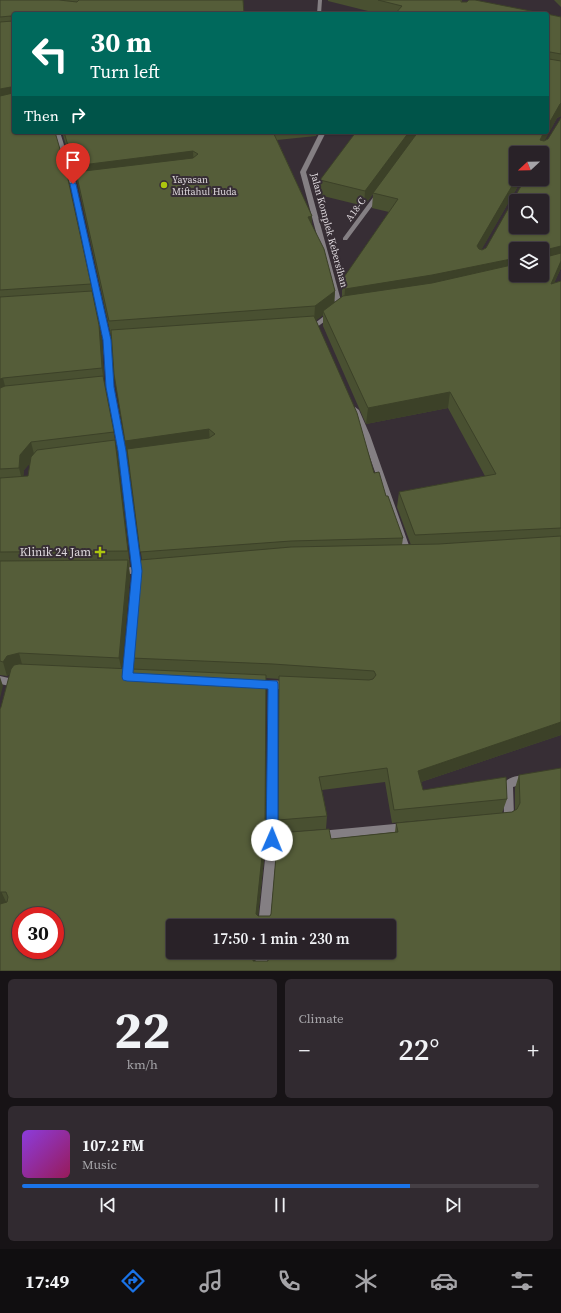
<!DOCTYPE html>
<html lang="en">
<head>
<meta charset="utf-8">
<style>
	:root { --surface:#292228; --page:#312a30; --text:#f1f3f6; --muted:#a5a4a8; --line:#453f45; --accent:#1a73e8 }
	body { margin:0; font-family:"Source Serif 4",serif; background:var(--page); color:var(--text); height:100vh; display:flex; flex-direction:column; font-size:15px; white-space:nowrap }
	* { box-sizing:border-box; margin:0 }
	p { font-size:13px; color:var(--muted) }
	.icon { flex:none; width:22px; height:22px; fill:none; stroke:currentColor; stroke-width:2; stroke-linecap:round; stroke-linejoin:round }
	.map { position:relative; height:971px; overflow:hidden }
	.details { display:flex; flex-direction:column; gap:8px; padding:8px; background:#171316; flex:1 }
	.details>* { flex:none }
	.banner { position:absolute; left:12px; top:12px; width:537px; height:122px; border-radius:4px; box-shadow:0 1px 3px #0004,0 0 0 1px var(--line); background:#00695c; color:#fff; overflow:hidden }
	.needle { width:26px; rotate:248deg }
	.fabs { position:absolute; left:509px; top:146px; display:grid; gap:8px }
	.fabs a { display:grid; place-items:center; width:40px; height:40px; border-radius:4px; background:var(--surface); box-shadow:0 1px 3px #0004,0 0 0 1px var(--line); font-size:20px }
	.speed { position:absolute; left:12px; top:907px; display:flex; gap:8px; font-size:20px; font-weight:700; text-align:center }
	.speed>* { display:grid; place-content:center; width:52px; height:52px; border-radius:50%; background:var(--surface); box-shadow:0 1px 3px #0004,0 0 0 1px var(--line); line-height:1 }
	.speed .limit { border:6px solid #d22; background:#fff; color:#111 }
	.pin { position:absolute; display:grid; place-items:center; width:34px; height:34px; color:#fff; margin:-41px -17px; border-radius:50% 50% 50% 0; rotate:-45deg; box-shadow:0 0 4px #0007 }
	.pin .icon { rotate:45deg }
	.me { position:absolute; width:44px; margin:-22px; rotate:1deg; stroke-linejoin:round; filter:drop-shadow(0 0 3px #0008) }
	.turn { display:flex; align-items:center; gap:14px; height:84px; padding:0 12px; font-size:18px }
	.turn .icon { width:52px; height:52px; stroke-width:2.5 }
	.turn b { display:block; font-size:28px; line-height:34px }
	.then { display:flex; align-items:center; height:38px; padding:0 12px; background:#0003; gap:8px; font-size:15px }
	.big { font-size:30px; font-weight:600; line-height:1.1 }
	.details .tile { flex:1; display:flex; flex-direction:column; justify-content:center; gap:6px; min-width:0; padding:0 14px; border-radius:6px; background:var(--page) }
	.details .dial { align-items:center; gap:0 }
	.dial b { font-size:52px; line-height:1 }
	.song { display:flex; align-items:center; gap:12px }
	.cover { width:48px; height:48px; border-radius:6px; background:linear-gradient(135deg,hsl(270 70% 55%),hsl(330 70% 35%)) }
	.played { height:4px; border-radius:2px; background:linear-gradient(90deg,var(--accent) 75%,var(--line) 75%) }
	.keys { display:flex; justify-content:space-around; direction:ltr }
	.heat { display:flex; justify-content:space-between; align-items:center; font-size:22px; direction:ltr }
	.details .tiles { flex:1; display:grid; gap:8px; grid-template-columns:1fr 1fr }
	.tile:last-child { grid-column:span 2 }
	.trip { position:absolute; left:166px; top:919px; width:230px; height:40px; border-radius:4px; background:var(--surface); box-shadow:0 1px 3px #0004,0 0 0 1px var(--line); font-weight:600; line-height:40px; text-align:center }
	.tabs { display:flex; height:64px; justify-content:space-around; align-items:center; background:#100e10; color:var(--muted) }
	.tabs .icon { width:28px; height:28px }
	.tabs .active { color:var(--accent) }
	.tabs b { font-size:18px; color:var(--text) }
	.map>svg:first-child { display:block }
	.lines { fill:none; stroke-linecap:round; stroke-linejoin:round }
	.minor { fill:#847f83; fill-rule:evenodd }
	.wall { fill:#495031; fill-rule:evenodd }
	.shaded-wall { fill:#3c4128 }
	.building { fill:#555d39; stroke:#3c4128; fill-rule:evenodd }
	.route { fill:#1a73e8; stroke:#114b97 }
	.poi-dot { fill:#adc60e; stroke:#372e35; stroke-width:1.5 }
	.labels { text-anchor:middle; stroke-width:4; stroke-linejoin:round; paint-order:stroke }
	.far-poi-label { font-size:10px; fill:#ded8dd; stroke:#372e35; text-anchor:start }
	.far-street-label { font-size:10px; fill:#ded8dd; stroke:#372e35 }
	.poi-label { font-size:12px; fill:#ded8dd; stroke:#372e35; text-anchor:end }
</style>
</head>
<body>
<div class="map">
<svg width="561" height="971" viewBox="0 0 561 971">
	<rect width="100%" height="100%" fill="#372e35"/>
	<g class="lines">
		<!-- minor -->
		<path class="minor" d="M318,0H322L321,14H317Z
			M54,132H60L76,184L111,340L114,387L126,451L141,567L152,568L153,570L152,572L141,574L132,677L130,680L127,681L124,680L122,677L132,574L116,573L115,571L116,569L132,567L118,451L106,387L103,340L70,184Z
			M320,132H326L306,172L343,308L317,327L314,325L315,323L336,307L300,172Z
			M379,191L382,193L347,240H343V238L377,192Z
			M355,407L359,410L370,435L412,554L411,556H405L404,554L362,435L351,410Z
			M0,676L13,679L15,682L13,685L10,686L0,684Z
			M257,680L290,681L293,682L295,685L293,688L290,689H278L277,835L287,834L291,835L292,839L291,843L277,845L270,926H258L267,840L268,688L254,687L252,684L254,681Z
			M527,774L531,776L532,779L531,782L513,787L514,816C511,823 508,825 500,822L499,819L500,816L504,814L503,785C507,776 519,776 527,774Z
			M405,823L409,825L410,828L409,831L405,833L320,841L316,839L315,836L316,833L320,831Z
			M256,952H268L267,971H255Z"/>
	</g>
	<!-- wall -->
	<path class="wall" d="M0,0H243L14,14L91,284L102,340L104,381L118,456L130,567H129L130,576L122,669H133L131,658L142,560L127,454L114,374L111,336L77,180H76L62,132H318L316,136L277,140L312,216V225L335,291L334,303L342,297V280L389,212L372,208L373,194L364,206L319,195L320,180L418,132L547,14L561,17V116L557,118L544,141L548,139L561,118V268L554,283L561,281V735L421,782L423,790L507,799L502,813L392,823L385,782L322,790L327,816L326,829L279,833V679L266,678V840L258,916H270L331,839L395,832L396,823L512,812L515,810V788L519,775L561,971H0L1,707L10,673L7,676L0,675ZM516,153H542L486,248L482,250H481L522,179H516ZM516,249L542,275H516ZM323,315V326L366,424L448,408L485,476L399,492L397,507L411,545H402L403,538L386,496L374,473L316,320ZM30,463L28,476H23L24,470ZM173,926L389,952L268,961H254L255,952H173Z
		M328,0H462V2L546,14H380L328,1Z
		M554,0H561V7Z"/>
	<!-- shaded-wall -->
	<path class="shaded-wall" d="M11,87L14,102L0,104V89Z
		M561,103V116L557,118L538,153L540,140L544,132H547V127L560,104Z
		M409,132H418L364,206L365,191Z
		M193,151L194,166L76,172L77,180H76L74,166Z
		M516,179H522L475,261L477,246Z
		M312,216V231L308,217Z
		M561,246V259L542,265L545,250Z
		M516,258V271L344,304L345,289Z
		M561,261V268L547,299L551,284Z
		M335,291L334,306L323,311V315L314,322L315,306Z
		M99,325L102,340L104,384L102,368Z
		M3,378L7,394L0,396V379Z
		M450,392L448,408L366,424L368,408Z
		M209,429L210,443L127,454L125,441Z
		M115,440L118,456L130,567L128,551Z
		M31,442L35,458L24,470L23,484L19,468L20,455Z
		M128,560L130,576L122,672L119,658Z
		M19,653L23,668L12,671L7,676L3,662L7,656Z
		M266,675V840L257,926L256,914Z
		M0,677L3,686L0,698Z
		M561,722V735L415,784L418,771Z
		M1,891L7,904L0,906V892Z
		M254,952H255L254,971L253,961Z"/>
	<!-- building -->
	<path class="building" d="M0,0H59L77,2L79,0H243L244,14H14V132H55L66,170L91,284L0,290V96L13,93L11,87L0,89V22L13,21L11,16L0,17Z
		M378,0H461V2H467L469,0H475L546,14H395L402,6Z
		M547,14L561,17V54L550,52L548,53L549,59L561,61V103L560,104L547,127Z
		M561,118V246L545,250L544,256L546,257L561,253V261L551,284L561,281V528L415,535L399,492L496,474L450,392L368,408L323,311L343,296L432,283L516,264V275H542V249H516V258L432,275L345,289L342,280L398,199L373,193L418,132H544L540,140L544,141L548,139ZM516,153H542V179H525L486,248L482,250L479,249L477,246L516,179ZM516,201H542V227H516Z
		M64,132H273L312,216L308,217L324,249L335,291L315,306L109,321L76,172L193,158L198,154L193,151L74,166Z
		M356,132H409L365,191L320,180Z
		M92,291L99,325L102,368L3,378L0,379V297Z
		M314,316L357,413L374,473L379,472L386,496H388L403,538L291,541L140,552L127,449L209,438L215,434L209,429L125,441L114,374L111,330Z
		M103,376L114,432L31,442L20,455L19,468L0,469V388L5,386Z
		M115,440L128,551L0,552V478L28,476L31,457L37,450Z
		M561,536V722L418,771L423,790L506,777L507,799L394,810L387,768L319,777L327,816L278,820L279,676L369,680L373,679L376,675L374,671L273,664L131,658L140,560L291,547L439,544Z
		M128,560L119,658L19,653L7,656L3,662L0,661V561Z
		M19,664L266,675L265,827L256,914L258,916H270L271,914L278,833L329,829L331,839L398,832L396,823L512,812L517,809L520,803L519,775L561,768V971H0V904L7,902L8,897L6,892H0V709L1,707L11,669L14,665ZM21,916H55V950H21ZM173,926H389V952H268V961H253L254,952H173Z"/>
	<!-- route -->
	<path class="route" d="M73,182L76,184L111,340L114,387L126,451L142,571L133,673L277,681L278,684V840L276,844L272,846L268,844L266,840L268,689L127,681L123,680L122,677L132,571L118,451L106,387L103,340L70,184Z"/>
	<!-- markers -->
	<g class="poi-dot">
		<circle cx="164" cy="185" r="4"/>
		<path d="M98 546h4v4h4v4h-4v4h-4v-4h-4v-4h4z"/>
	</g>
	<g class="labels">
		<!-- far-poi labels -->
		<g class="far-poi-label">
			<text x="172" y="183">Yayasan<tspan x="172" dy="12">Miftahul Huda</tspan></text>
		</g>
		<!-- far-street labels -->
		<g class="far-street-label">
			<text transform="translate(355 209) rotate(-54)" y="4">A18-C</text>
			<text transform="translate(330 230) rotate(75)" y="4">Jalan Komplek Kebersihan</text>
		</g>
		<!-- poi labels -->
		<g class="poi-label">
			<text x="91" y="556">Klinik 24 Jam</text>
		</g>
	</g>
</svg>
<div class="fabs">
<a><svg class="needle" viewBox="-14 -14 28 28"><path d="M0-13l5 13h-10z" fill="#e53935"/><path d="M0 13l5-13h-10z" fill="#a5a4a8"/></svg></a>
<a><svg class="icon" aria-label="search" viewBox="0 0 24 24"><circle cx="10" cy="10" r="6"/><path d="M15 15l6 6"/></svg></a>
<a><svg class="icon" aria-label="layers" viewBox="0 0 24 24"><path d="M12 4l9 5-9 5-9-5zM3 14l9 5 9-5"/></svg></a>
</div>
<div class="speed"><div class="limit">30</div></div>
<div class="pin" style="left:73px;top:184px;background:#d93025"><svg class="icon" aria-label="arrive" viewBox="0 0 24 24"><path d="M6 21V4h12l-3 4 3 4H6"/></svg></div>
<svg class="me" style="left:272px;top:840px" viewBox="-20 -20 40 40"><circle r="19" fill="#fff"/><path d="M0-13L10 11 0 6-10 11z" fill="#1a73e8"/></svg>
<div class="trip">17:50 · 1 min · 230 m</div>
<div class="banner">
<div class="turn"><svg class="icon" aria-label="left" viewBox="0 0 24 24"><path d="M17 20v-9H6M10 6l-5 5 5 5"/></svg><div><b>30 m</b>Turn left</div></div>
<div class="then">Then<svg class="icon" aria-label="right" viewBox="0 0 24 24"><path d="M7 20v-9h11M14 6l5 5-5 5"/></svg></div>
</div>
</div>
<section class="details">
<div class="tiles">
<div class="tile dial"><b>22</b><p>km/h</p></div>
<div class="tile"><p>Climate</p>
<div class="heat"><a>−</a><b class="big">22°</b><a>+</a></div>
</div>
<div class="tile">
<div class="song"><i class="cover"></i><div><b>107.2 FM</b><p>Music</p></div></div>
<div class="played"></div>
<div class="keys"><svg class="icon" aria-label="previous" viewBox="0 0 24 24"><path d="M18 5L8 12l10 7zM5 5v14"/></svg><svg class="icon" aria-label="pause" viewBox="0 0 24 24"><path d="M8 5v14M16 5v14"/></svg><svg class="icon" aria-label="next" viewBox="0 0 24 24"><path d="M6 5l10 7-10 7zM19 5v14"/></svg></div>
</div>
</div>
</section>
<nav class="tabs">
<b>17:49</b>
<svg class="icon active" aria-label="directions" viewBox="0 0 24 24"><path d="M12 3l9 9-9 9-9-9zM9 14v-3h6M13 9l2 2-2 2"/></svg>
<svg class="icon" aria-label="music" viewBox="0 0 24 24"><path d="M9 18V5l10-2v13"/><circle cx="6" cy="18" r="3"/><circle cx="16" cy="16" r="3"/></svg>
<svg class="icon" aria-label="phone" viewBox="0 0 24 24"><path d="M5 4h4l2 5-3 2q2 4 5 5l2-3 5 2v4C11 20 4 13 5 4z"/></svg>
<svg class="icon" aria-label="climate" viewBox="0 0 24 24"><path d="M12 3v18M4 7l16 10M4 17L20 7"/></svg>
<svg class="icon" aria-label="car" viewBox="0 0 24 24"><path d="M5 17H2v-5l4-1 3-4h7l3 4 3 1v5h-3M9 17h6M6 11h13"/><circle cx="7" cy="17" r="2"/><circle cx="17" cy="17" r="2"/></svg>
<svg class="icon" aria-label="filters" viewBox="0 0 24 24"><path d="M4 7h16M4 17h16"/><circle cx="9" cy="7" r="2"/><circle cx="15" cy="17" r="2"/></svg>
</nav>
</body>
</html>
